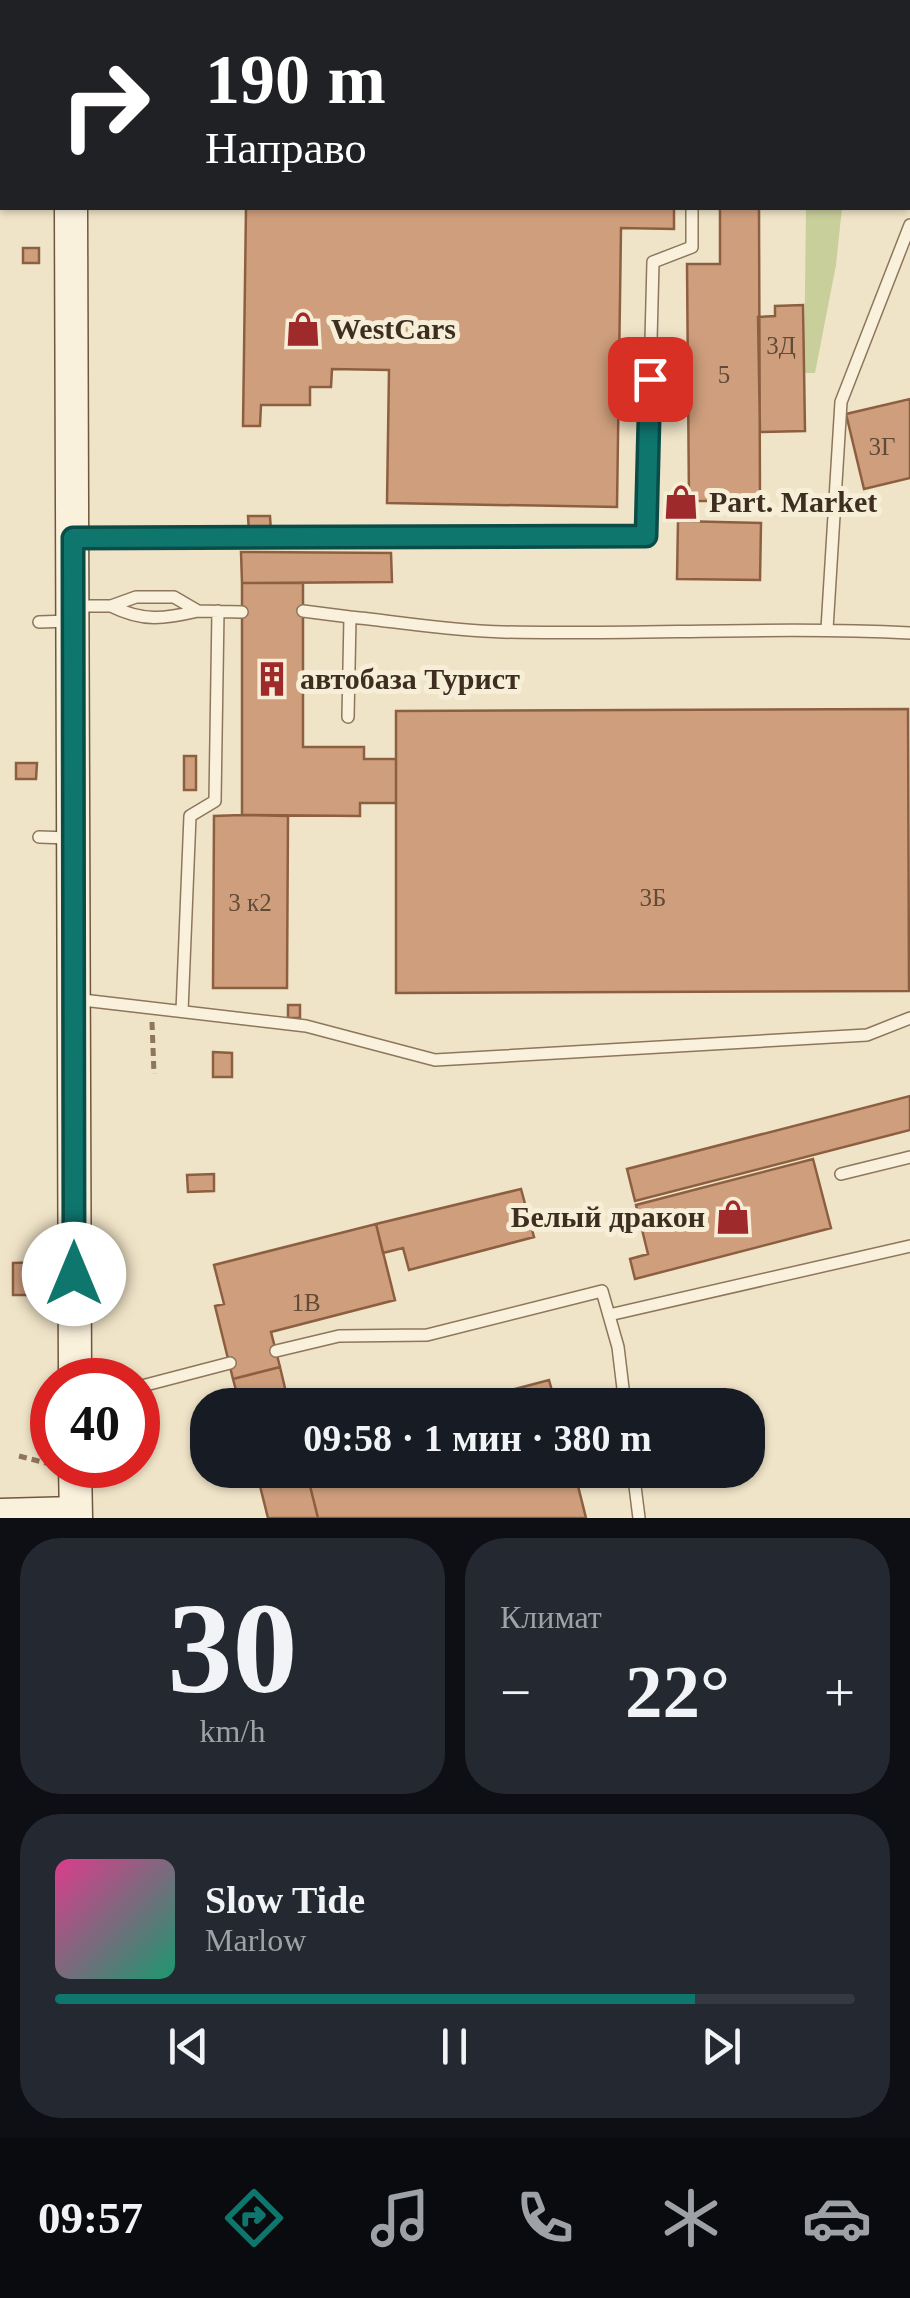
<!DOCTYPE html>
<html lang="ru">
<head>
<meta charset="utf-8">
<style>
	:root { --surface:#171b24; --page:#242831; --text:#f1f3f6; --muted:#9ea1a6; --line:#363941; --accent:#0f766e }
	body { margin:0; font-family:"Times New Roman",serif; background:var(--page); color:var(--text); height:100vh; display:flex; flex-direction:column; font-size:38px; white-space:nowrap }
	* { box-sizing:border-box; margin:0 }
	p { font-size:32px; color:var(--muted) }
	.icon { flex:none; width:55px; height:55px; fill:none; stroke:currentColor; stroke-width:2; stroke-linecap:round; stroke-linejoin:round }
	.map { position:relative; height:1518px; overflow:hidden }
	.panel { display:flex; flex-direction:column; gap:20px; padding:20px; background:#0d0f14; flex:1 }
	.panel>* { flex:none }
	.hud { position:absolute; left:0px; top:0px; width:910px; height:210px; box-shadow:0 2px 8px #0004; background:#202124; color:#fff; overflow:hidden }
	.speed { position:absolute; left:30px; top:1358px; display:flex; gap:20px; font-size:50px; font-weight:700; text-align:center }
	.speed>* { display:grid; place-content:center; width:130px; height:130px; border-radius:50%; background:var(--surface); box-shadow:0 2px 8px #0004; line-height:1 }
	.speed .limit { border:15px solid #d22; background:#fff; color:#111 }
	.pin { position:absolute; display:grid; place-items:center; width:85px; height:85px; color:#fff; margin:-42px; border-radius:20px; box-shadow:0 5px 15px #0006 }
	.me { position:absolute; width:110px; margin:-55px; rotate:0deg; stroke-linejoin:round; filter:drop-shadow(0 0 8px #0008) }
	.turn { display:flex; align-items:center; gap:35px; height:210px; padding:0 40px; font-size:45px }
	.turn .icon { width:130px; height:130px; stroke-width:2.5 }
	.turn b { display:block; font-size:70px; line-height:85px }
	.big { font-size:75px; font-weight:700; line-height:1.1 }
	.panel .tile { flex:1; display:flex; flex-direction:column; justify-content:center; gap:15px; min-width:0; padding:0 35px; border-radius:40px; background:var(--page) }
	.panel .dial { align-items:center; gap:0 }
	.dial b { font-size:130px; line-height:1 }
	.song { display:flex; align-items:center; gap:30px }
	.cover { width:120px; height:120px; border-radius:15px; background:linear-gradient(135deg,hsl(330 70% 55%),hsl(160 70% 35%)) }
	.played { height:10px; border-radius:5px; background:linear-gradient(90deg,var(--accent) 80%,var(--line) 80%) }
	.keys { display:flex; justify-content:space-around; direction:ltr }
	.heat { display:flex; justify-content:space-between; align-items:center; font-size:55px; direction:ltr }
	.panel .tiles { flex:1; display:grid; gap:20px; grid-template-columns:1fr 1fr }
	.tile:last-child { grid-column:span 2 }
	.trip { position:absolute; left:190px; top:1388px; width:575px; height:100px; border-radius:40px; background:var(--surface); box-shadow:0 2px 8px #0004; font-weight:700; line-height:100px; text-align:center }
	.tabs { display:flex; height:160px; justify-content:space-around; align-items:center; background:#090b0e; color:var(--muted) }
	.tabs .icon { width:70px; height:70px }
	.tabs .selected { color:var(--accent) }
	.tabs b { font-size:45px; color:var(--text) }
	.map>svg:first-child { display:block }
	.green { fill:#c9cf9b }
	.building { fill:#cf9f7d; stroke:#8d5f41; stroke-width:2.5 }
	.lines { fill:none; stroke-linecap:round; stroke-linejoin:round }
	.lane-casing { stroke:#8d765c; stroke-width:14 }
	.secondary-casing { stroke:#6f573f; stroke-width:35 }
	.path { stroke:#8d765c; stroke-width:5; stroke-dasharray:8 5; stroke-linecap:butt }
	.lane { stroke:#faf1dc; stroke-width:11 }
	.secondary { stroke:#faf1dc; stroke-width:32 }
	.route-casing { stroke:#0a4d48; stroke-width:25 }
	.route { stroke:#0f766e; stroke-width:18 }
	.labels { text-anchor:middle; stroke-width:10; stroke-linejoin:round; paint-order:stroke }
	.number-label { font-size:25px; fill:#624a37 }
	.poi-label { font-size:30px; font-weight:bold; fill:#3d2e20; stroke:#f7eed8; text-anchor:start }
</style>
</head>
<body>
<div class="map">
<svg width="910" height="1518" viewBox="0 0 910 1518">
	<rect width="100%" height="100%" fill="#f0e4c8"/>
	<!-- green -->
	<path class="green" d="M806,208H842L836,265L815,373H804Z"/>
	<!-- building -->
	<path class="building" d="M481,0H711L481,2Z
		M246,208H674V229L621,228L617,507L387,503L389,370L332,369L331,387H310V405H261L260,426H243Z
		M720,208H759L760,501H689L687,264H720Z
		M23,248H39V263H23Z
		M803,305L805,431L760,432L758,317L775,316V306Z
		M910,399V478L864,489L846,414Z
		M248,516H270L271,532H249Z
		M678,521L761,523L760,580L677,579Z
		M241,552L391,553L392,582L242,583Z
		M242,583H303V747H364V759H396V803H360V816L242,815Z
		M908,709L909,991L396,993V711Z
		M184,756H196V790H184Z
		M16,763H37L36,779H16Z
		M242,815L288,816L287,988H213L214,816Z
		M288,1005H300V1018H288Z
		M213,1052L232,1053V1077H213Z
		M910,1096V1130L635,1201L627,1169Z
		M813,1159L831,1228L635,1279L630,1259L648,1254L636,1205Z
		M214,1174V1191L188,1192L187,1175Z
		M521,1189L534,1237L409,1270L403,1248L383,1253L376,1224Z
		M376,1224L395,1300L271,1332L280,1367L233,1379L215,1306L224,1304L214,1265Z
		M45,1262V1295H13V1263Z
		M280,1367L289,1405H240L233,1379Z
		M549,1380L556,1405H455Z
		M256,1470H306L318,1518H268Z
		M306,1470H574L586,1518H318Z"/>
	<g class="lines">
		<defs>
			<path id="lane" d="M9,0V2
				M116,0L119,2
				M175,2H205
				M77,538L646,536L653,262L692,247V208
				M76,606H111L136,597H174L198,611L242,612
				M111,606C143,622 164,619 198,611
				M303,611L350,617L348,717
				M350,617C401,622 452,631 503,632C639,635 775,626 910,633
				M39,622L70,621
				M827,629L841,402L910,225
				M39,837L69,838
				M74,999L306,1026L435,1060L867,1035L910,1018
				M182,1011L190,816L215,801L218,611
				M841,1174L910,1157
				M609,1315L910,1246
				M276,1351L339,1336L427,1335L602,1291L618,1347L625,1405
				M138,1387L230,1363
				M633,1470L639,1518"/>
			<path id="secondary" d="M68,0V2
				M71,208L75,1380
				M75,1465L76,1518
				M0,1515L75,1513"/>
		</defs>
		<!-- lane casing -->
		<use href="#lane" class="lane-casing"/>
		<!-- secondary casing -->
		<use href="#secondary" class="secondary-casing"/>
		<!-- path -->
		<path class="path" d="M152,1022L154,1074
			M19,1456L50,1464"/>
		<!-- lane -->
		<use href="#lane" class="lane"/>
		<!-- secondary -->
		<use href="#secondary" class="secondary"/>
	</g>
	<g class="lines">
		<defs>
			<path id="route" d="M74,1274L73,538L646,536L650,379"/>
		</defs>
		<!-- route casing -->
		<use href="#route" class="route-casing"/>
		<!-- route -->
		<use href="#route" class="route"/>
	</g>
	<!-- icons -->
	<defs>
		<symbol id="shop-bare" viewBox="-9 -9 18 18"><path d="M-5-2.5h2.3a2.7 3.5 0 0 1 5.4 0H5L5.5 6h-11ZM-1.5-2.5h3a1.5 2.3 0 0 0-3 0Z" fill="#9e2a2b" stroke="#f7eed8" stroke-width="2.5" paint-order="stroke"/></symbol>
		<symbol id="building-bare" viewBox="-9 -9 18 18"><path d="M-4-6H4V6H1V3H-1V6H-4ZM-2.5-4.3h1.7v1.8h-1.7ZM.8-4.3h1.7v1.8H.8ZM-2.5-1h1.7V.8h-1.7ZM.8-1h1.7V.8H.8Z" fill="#9e2a2b" stroke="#f7eed8" stroke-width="2.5" paint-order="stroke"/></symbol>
	</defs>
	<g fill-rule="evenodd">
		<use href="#shop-bare" x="278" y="304" width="50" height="50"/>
		<use href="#shop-bare" x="656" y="477" width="50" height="50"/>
		<use href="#building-bare" x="247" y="654" width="50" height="50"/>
		<use href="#shop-bare" x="708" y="1192" width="50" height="50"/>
	</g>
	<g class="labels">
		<!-- number labels -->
		<g class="number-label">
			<text x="781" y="354">3Д</text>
			<text x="724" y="383">5</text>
			<text x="882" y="455">3Г</text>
			<text x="653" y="906">3Б</text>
			<text x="250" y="911">3 к2</text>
			<text x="306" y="1311">1В</text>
		</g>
		<!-- poi labels -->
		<g class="poi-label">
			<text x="331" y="339">WestCars</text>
			<text x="709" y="512">Part. Market</text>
			<text x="300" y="689">автобаза Турист</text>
			<text x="705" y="1227" text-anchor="end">Белый дракон</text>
		</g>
	</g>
</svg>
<div class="speed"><div class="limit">40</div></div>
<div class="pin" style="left:650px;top:379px;background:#d93025"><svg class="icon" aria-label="arrive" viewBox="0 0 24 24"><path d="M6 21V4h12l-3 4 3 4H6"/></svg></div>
<svg class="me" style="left:74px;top:1274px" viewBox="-20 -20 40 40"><circle r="19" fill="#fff"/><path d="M0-13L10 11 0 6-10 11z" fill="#0f766e"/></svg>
<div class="trip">09:58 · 1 мин · 380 m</div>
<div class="hud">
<div class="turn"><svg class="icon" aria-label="right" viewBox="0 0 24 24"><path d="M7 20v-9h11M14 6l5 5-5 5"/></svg><div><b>190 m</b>Направо</div></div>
</div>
</div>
<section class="panel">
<div class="tiles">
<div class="tile dial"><b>30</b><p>km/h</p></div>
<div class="tile"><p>Климат</p>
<div class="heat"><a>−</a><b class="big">22°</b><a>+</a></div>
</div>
<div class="tile">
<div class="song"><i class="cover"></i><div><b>Slow Tide</b><p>Marlow</p></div></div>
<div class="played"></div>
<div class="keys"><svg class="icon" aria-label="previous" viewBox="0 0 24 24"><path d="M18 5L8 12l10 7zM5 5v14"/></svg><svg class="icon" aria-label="pause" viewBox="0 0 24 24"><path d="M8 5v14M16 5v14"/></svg><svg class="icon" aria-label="next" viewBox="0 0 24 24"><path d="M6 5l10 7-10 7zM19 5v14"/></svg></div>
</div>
</div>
</section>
<nav class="tabs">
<b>09:57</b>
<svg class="icon selected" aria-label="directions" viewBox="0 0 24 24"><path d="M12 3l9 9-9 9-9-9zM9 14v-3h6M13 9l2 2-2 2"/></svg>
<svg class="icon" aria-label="music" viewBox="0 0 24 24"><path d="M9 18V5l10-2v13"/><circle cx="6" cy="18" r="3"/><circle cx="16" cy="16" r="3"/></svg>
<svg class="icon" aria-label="phone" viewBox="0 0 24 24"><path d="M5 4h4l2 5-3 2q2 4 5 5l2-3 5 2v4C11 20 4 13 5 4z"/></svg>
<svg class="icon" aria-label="climate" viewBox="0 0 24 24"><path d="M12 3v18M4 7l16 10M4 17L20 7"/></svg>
<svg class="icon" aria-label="car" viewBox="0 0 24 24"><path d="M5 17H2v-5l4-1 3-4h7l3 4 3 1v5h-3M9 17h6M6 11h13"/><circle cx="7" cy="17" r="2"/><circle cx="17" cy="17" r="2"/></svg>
</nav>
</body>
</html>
